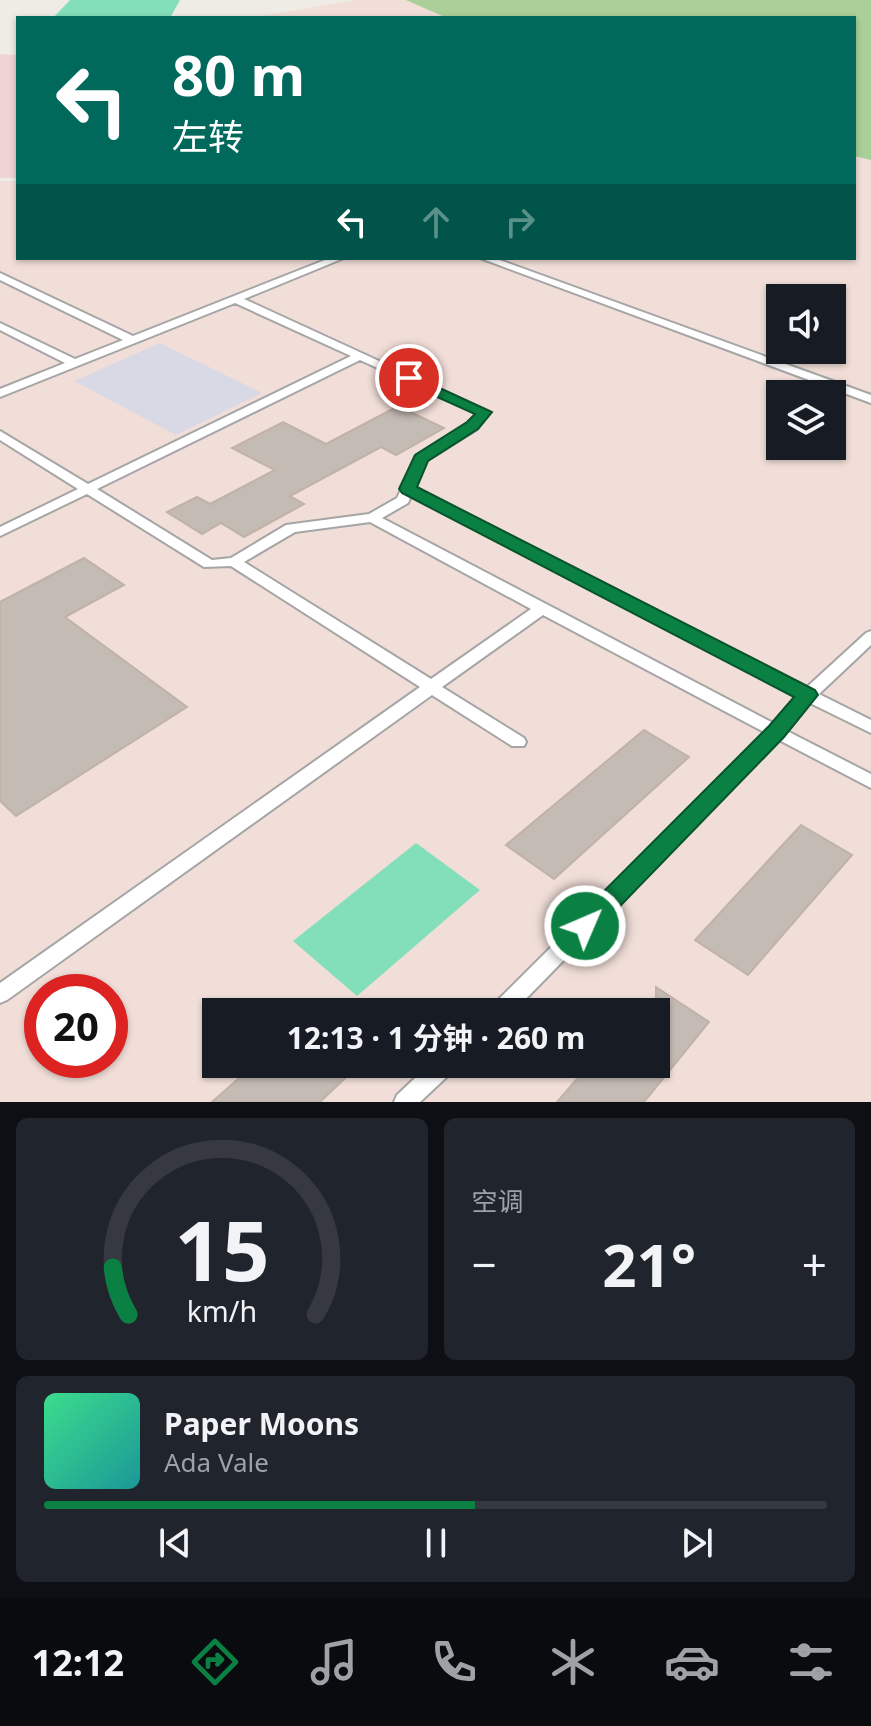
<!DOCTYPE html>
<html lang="zh">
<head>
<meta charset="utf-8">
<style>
	:root { --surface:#171b24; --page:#20242c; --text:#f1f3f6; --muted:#9ea1a6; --line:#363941; --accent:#0b8043 }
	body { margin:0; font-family:"Noto Sans","Noto Sans SC",sans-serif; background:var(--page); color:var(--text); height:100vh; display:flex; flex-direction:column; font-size:30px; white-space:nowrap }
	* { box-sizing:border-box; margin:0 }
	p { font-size:26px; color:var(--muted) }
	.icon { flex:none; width:44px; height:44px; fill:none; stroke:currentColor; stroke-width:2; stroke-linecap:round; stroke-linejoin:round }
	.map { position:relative; height:1102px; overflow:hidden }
	.drawer { display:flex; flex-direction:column; gap:16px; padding:16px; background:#0d0f14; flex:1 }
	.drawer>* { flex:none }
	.banner { position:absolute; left:16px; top:16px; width:840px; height:244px; border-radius:0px; box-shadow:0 2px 6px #0004; background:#00695c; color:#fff; overflow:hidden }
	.fabs { position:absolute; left:766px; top:284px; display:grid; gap:16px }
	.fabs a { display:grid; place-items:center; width:80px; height:80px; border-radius:0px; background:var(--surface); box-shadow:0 2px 6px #0004; font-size:40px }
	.speed { position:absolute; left:24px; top:974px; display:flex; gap:16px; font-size:40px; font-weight:700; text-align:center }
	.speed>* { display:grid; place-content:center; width:104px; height:104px; border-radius:50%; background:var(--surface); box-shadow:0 2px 6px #0004; line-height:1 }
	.speed .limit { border:12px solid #d22; background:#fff; color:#111 }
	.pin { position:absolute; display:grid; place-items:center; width:68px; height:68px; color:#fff; margin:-34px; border:4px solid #fff; border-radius:50%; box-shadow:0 2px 8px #0007 }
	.me { position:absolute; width:88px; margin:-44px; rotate:45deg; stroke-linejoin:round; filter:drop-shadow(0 0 6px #0008) }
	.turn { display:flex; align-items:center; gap:28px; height:168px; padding:0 24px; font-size:36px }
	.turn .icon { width:104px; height:104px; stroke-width:2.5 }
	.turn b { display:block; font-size:56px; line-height:68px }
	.lanes { display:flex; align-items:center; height:76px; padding:0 24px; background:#0003; justify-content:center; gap:40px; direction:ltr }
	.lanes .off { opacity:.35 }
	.big { font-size:60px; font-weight:700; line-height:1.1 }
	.drawer .card { flex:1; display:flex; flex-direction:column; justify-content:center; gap:12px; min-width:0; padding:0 28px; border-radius:12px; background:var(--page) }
	.drawer .dial { align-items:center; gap:0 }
	.dial svg { height:208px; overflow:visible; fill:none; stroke:var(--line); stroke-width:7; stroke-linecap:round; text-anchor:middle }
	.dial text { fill:var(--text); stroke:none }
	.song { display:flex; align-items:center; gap:24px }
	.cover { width:96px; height:96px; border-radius:12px; background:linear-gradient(135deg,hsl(150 70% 55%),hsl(180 70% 35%)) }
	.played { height:8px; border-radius:4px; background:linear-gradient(90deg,var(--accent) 55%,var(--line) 55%) }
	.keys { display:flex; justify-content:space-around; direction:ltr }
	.heat { display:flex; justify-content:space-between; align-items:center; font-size:44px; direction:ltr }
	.drawer .tiles { flex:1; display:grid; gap:16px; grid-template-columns:1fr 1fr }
	.card:last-child { grid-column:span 2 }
	.trip { position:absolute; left:202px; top:998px; width:468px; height:80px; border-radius:0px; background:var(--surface); box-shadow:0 2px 6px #0004; font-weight:700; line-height:80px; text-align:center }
	.tab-bar { display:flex; height:128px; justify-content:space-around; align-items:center; background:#090b0e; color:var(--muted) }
	.tab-bar .icon { width:56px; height:56px }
	.tab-bar .current { color:var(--accent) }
	.tab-bar b { font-size:36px; color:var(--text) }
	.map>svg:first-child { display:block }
	.commercial { fill:#f0d4d4 }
	.military { fill:#f1ded8; fill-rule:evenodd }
	.forest { fill:#aacf99 }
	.pitch { fill:#82dfba }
	.plaza { fill:#d9d9e5 }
	.building { fill:#c4bbb4; stroke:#c1b2a7; stroke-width:2 }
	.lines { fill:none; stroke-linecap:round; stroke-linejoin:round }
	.service-casing { stroke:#a5a5a5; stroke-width:4 }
	.service { fill:#fff; fill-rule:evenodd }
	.route { fill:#0b8043; stroke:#07532c; stroke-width:2 }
</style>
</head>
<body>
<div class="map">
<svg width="871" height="1102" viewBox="0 0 871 1102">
	<rect width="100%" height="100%" fill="#efece5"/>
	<!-- commercial -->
	<path class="commercial" d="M0,54L18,55V178H0Z"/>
	<!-- military -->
	<path class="military" d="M356,0H446L480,18H248Z
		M854,155L871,160V1102H0V181H18V258H854ZM780,298H832V350H780ZM780,394H832V446H780ZM42,992H110V1060H42ZM216,1012H656V1064H216Z"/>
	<!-- forest -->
	<path class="forest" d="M406,0H871V160L854,156V18H447Z"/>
	<!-- pitch -->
	<path class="pitch" d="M70,0H180L170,18H53Z
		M416,843L480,890L357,996L293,941Z"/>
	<!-- plaza -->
	<path class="plaza" d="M160,343L262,393L176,435L74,381Z"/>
	<!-- building -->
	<path class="building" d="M398,406L444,428L396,455L381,447L290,496L304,504L244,537L221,523L202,534L167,512L197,497L210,504L275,470L232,448L283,422L326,444Z
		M84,558L124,585L65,617L187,707L16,816L0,801V602Z
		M644,730L689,757L554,879L506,845Z
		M801,825L852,855L748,975L695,940Z
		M656,987L709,1022L644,1102H557L590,1064H656Z
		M255,1064H360L320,1102H212Z"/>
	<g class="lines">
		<defs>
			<path id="service" d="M330,258H344L244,299L490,412L477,429L426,461L415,487L807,687L866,633L871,631V645L819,694L871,720V733L810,703L787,731L871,774V788L779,740L513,1012H489L492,1006L766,733L543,615L442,687L524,738L526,742L524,746H512L432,695L7,1000L0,1003V983L420,687L231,566L204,567L87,494L0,536V527L78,489L0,440V431L88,484L351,356L235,303L0,397V389L65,363L0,330V323L75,359L123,340L0,280V273L133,336ZM360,360L477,413L469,423L417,456L397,498L369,514L286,525L231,558L212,560L97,489ZM411,496L798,696L775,724L382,518L408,503ZM370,522L531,609L431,679L244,562L295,532Z
				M480,258H494L871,395V403Z
				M430,1064H456L453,1071L420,1102H394L397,1095Z"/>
		</defs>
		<!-- service casing -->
		<use href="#service" class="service-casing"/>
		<!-- service -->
		<use href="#service" class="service"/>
	</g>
	<!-- route -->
	<path class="route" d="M409,374L492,412L478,429L428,461L417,487L815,690L818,695L784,737L594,933L585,936L576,933L572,926L576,919L769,726L794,697L402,493L399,489L415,455L467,422L475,414L404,382L402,378Z"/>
</svg>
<div class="fabs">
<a><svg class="icon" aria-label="sound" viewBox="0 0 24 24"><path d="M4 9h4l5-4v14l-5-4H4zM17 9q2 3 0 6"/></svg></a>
<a><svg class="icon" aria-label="layers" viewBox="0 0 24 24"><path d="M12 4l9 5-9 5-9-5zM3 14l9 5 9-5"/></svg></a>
</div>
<div class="speed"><div class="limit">20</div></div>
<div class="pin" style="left:409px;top:378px;background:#d93025"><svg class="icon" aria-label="arrive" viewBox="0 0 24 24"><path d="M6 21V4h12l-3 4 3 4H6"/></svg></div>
<svg class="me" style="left:585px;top:926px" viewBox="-20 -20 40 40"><circle r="17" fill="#0b8043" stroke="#fff" stroke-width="3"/><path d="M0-11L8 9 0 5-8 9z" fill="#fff"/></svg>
<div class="trip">12:13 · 1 分钟 · 260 m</div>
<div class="banner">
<div class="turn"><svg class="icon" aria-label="left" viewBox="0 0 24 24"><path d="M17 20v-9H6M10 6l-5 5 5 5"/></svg><div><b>80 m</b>左转</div></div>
<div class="lanes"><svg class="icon" aria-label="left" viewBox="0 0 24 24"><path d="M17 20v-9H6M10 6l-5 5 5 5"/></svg><svg class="icon off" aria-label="ahead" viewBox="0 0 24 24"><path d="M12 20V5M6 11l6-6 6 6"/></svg><svg class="icon off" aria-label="right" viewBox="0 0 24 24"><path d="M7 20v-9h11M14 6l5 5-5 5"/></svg></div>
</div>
</div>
<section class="drawer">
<div class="tiles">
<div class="card dial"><svg viewBox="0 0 100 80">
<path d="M14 69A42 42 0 1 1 86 69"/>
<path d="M14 69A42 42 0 0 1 8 51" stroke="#0b8043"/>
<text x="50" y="56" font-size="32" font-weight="700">15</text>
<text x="50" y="72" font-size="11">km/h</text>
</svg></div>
<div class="card"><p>空调</p>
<div class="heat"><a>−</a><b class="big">21°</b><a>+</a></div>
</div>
<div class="card">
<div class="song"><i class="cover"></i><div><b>Paper Moons</b><p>Ada Vale</p></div></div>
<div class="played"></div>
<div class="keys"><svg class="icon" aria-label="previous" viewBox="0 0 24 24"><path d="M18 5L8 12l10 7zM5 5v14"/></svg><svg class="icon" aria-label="pause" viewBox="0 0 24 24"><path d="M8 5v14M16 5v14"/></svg><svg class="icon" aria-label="next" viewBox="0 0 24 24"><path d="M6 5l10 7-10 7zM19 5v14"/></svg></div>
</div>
</div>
</section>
<nav class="tab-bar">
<b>12:12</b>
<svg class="icon current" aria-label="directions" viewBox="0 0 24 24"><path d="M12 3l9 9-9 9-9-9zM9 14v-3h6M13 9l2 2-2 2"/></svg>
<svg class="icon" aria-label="music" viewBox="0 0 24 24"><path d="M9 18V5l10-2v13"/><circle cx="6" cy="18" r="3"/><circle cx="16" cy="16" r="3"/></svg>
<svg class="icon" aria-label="phone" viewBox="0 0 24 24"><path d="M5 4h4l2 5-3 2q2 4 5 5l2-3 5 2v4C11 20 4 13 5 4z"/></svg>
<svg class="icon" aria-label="climate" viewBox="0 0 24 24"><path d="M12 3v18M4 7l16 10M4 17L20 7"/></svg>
<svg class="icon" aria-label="car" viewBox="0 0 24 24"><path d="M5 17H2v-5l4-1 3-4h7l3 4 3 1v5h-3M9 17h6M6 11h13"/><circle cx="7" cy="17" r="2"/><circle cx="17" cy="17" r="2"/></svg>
<svg class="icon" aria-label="filters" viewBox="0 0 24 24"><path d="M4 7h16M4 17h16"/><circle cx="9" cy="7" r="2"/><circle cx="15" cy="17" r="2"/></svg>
</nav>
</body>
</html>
